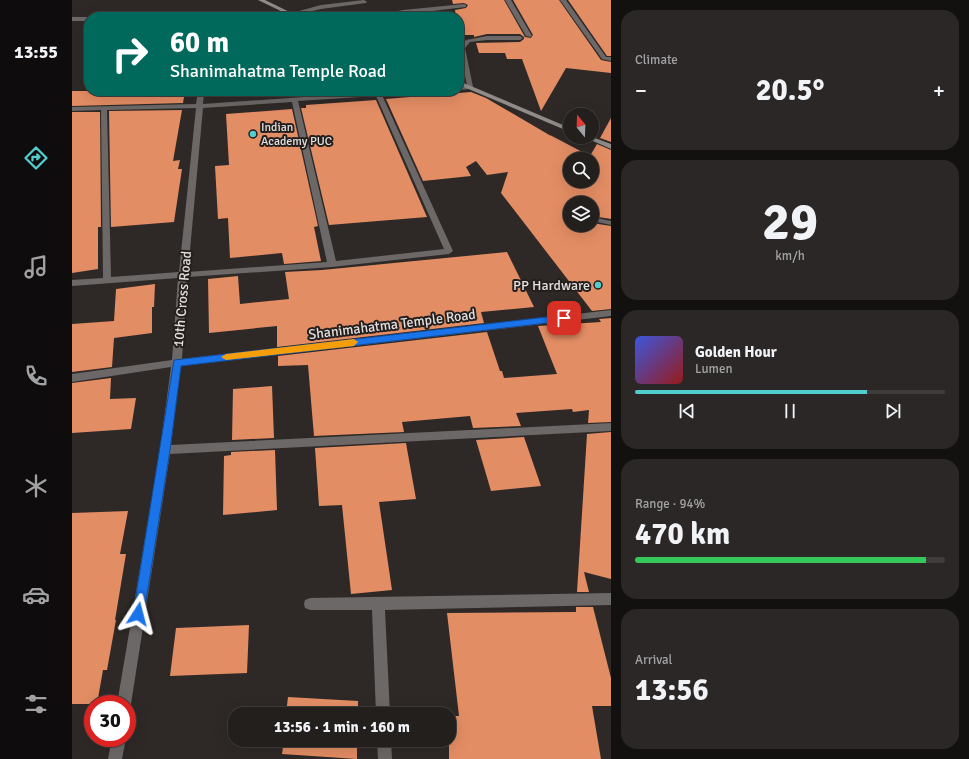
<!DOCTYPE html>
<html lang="en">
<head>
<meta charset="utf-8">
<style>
	:root { --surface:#221f1d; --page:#2a2726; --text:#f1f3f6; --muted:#a2a2a4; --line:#3f3d3b; --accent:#52cdce }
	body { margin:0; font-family:Signika,sans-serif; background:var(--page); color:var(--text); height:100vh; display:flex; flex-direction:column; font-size:15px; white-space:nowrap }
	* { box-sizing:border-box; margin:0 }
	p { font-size:13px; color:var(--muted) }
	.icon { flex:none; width:22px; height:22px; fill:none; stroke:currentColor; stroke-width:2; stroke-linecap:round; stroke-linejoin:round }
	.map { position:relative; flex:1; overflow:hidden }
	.drawer { display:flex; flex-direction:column; gap:10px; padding:10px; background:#131110; width:358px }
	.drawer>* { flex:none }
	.banner { position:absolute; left:12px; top:12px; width:380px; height:84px; border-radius:16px; box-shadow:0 4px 16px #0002,0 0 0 1px var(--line); background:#00695c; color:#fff; overflow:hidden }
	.needle { width:26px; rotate:341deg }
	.controls { position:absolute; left:491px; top:108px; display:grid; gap:8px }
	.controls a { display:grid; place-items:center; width:36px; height:36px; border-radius:50%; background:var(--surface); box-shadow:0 4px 16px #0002,0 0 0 1px var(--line); font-size:20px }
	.speed { position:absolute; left:12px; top:695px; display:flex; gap:8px; font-size:20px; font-weight:700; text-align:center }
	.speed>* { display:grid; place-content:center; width:52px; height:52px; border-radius:50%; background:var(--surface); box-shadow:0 4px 16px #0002,0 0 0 1px var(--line); line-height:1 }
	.speed .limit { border:6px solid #d22; background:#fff; color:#111 }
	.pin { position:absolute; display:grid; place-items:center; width:34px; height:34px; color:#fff; margin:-17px; border-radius:8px; box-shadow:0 2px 6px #0006 }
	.me { position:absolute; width:44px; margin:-22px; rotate:9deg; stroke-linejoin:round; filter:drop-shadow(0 0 3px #0008) }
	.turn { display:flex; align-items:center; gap:14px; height:84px; padding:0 20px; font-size:18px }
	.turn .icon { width:52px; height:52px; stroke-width:2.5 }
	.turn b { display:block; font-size:28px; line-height:34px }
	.big { font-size:30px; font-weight:700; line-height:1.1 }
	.drawer .tile { flex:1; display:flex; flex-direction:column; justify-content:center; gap:6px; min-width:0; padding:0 14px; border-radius:16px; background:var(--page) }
	.drawer .dial { align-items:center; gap:0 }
	.dial b { font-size:52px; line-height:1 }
	.song { display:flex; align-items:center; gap:12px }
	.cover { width:48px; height:48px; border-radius:6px; background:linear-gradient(135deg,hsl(230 70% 55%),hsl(0 70% 35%)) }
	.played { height:4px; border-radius:2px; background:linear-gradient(90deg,var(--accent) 75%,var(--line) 75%) }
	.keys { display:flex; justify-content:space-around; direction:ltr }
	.heat { display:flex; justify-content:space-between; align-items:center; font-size:22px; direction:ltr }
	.charge { height:6px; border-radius:3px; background:linear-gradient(90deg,#34c759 94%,var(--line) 0) }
	.trip { position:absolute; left:156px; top:707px; width:228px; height:40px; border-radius:16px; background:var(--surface); box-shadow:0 4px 16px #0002,0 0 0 1px var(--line); font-weight:700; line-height:40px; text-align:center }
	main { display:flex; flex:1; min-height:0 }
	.tab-bar { display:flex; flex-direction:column; width:72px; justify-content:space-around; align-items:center; background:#0e0c0c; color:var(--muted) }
	.tab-bar .icon { width:28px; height:28px }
	.tab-bar .selected { color:var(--accent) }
	.tab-bar b { font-size:18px; color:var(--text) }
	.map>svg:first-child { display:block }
	.building { fill:#e38d64; fill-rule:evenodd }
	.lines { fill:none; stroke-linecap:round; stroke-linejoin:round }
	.lane { fill:#6b6867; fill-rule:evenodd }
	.street { fill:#6b6867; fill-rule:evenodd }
	.secondary { fill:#8f8b8a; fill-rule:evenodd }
	.route { fill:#1a73e8; stroke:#114b97 }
	.slow { fill:#f59e0b }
	.poi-dot { fill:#52cdce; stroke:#241f1d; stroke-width:1.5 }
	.labels { text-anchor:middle; stroke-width:4; stroke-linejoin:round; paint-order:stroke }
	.far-poi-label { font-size:12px; fill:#e2dfde; stroke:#241f1d; text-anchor:start }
	.poi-label { font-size:14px; fill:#e2dfde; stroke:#241f1d; text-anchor:end }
	.street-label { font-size:14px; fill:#e2dfde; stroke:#241f1d }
</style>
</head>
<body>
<main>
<nav class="tab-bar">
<b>13:55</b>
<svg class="icon selected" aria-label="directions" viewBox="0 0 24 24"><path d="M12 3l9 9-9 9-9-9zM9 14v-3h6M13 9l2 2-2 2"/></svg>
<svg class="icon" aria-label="music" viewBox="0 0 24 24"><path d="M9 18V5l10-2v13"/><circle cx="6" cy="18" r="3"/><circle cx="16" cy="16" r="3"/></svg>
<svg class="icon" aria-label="phone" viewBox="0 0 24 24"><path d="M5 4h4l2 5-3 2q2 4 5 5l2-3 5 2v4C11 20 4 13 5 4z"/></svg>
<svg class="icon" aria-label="climate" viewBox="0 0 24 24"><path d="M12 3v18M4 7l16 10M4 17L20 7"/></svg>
<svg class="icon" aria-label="car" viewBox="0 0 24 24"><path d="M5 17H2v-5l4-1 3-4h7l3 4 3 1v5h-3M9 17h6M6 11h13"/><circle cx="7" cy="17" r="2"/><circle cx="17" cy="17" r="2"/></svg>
<svg class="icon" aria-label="filters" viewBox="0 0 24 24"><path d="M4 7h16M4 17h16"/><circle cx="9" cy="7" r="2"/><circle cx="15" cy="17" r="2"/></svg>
</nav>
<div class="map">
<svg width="539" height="759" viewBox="0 0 539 759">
	<rect width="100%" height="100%" fill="#2e2927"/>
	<!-- building -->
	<path class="building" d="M380,0H432L453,37L459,38L461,35L441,0H487L529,60L539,62V73L494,68L469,111L450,59H435L433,53H407L404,43L448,42L452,39V37L448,34H415L402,37V35H389L387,17H384L383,10L394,8L396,5L392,3L381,4Z
		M496,0H539V56H535Z
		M0,91H113L111,103L0,106Z
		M399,92L414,98L479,136L478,135L518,156L525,144L539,150V219L520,216V203H498V225H520V223L539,226V309L520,311L429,193L436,172L415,175L404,161L394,167L399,176L351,181L314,99ZM498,159H520V181H498Z
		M304,100L355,217L257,225L229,108H234V105Z
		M220,109L246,226L242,227L249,261L212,264L210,253L158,258L156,218L146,219L143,166L157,165L154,114Z
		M110,110L101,161L108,160L106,169H110L102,222L39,227L37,111Z
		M0,112H28L29,227H26V269L0,273Z
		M539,118V142L528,138Z
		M435,252L462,307L409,312L412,323L205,347V326L137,333L136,279L166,276L168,304L217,299L213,272L250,270Z
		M83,284L82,307H80V333L42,338L40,367L0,372V324L42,321L44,289Z
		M539,318V422L516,423L517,410L501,412L500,409L444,413L449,426L401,428L398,416L330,422L332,432L242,436L236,365L206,366V356L415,332L428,371H430L432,378L485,374L466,326L529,322L527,319Z
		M39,378L38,399L64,398L59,429L0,433V383Z
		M200,386L202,438L160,440L161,389Z
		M539,432V579L512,572L517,592H505L515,434Z
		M452,437L469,486L419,491L404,440Z
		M334,443L344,499L307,502L320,590L279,594L270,505L247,506L243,448Z
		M203,450L205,510L151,515L152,456L159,455V452Z
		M56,511L48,554H54L43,620H44L35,670H31L25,704H0V513Z
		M504,607H521L539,678V706H520L529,759H377V716H387L375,613L504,612Z
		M177,625L175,673L98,676L104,628Z
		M216,697L286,701V714H214Z
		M212,740H285V759L210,754Z"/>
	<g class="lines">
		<!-- lane -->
		<path class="lane" d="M520,217L539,221V225L520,221Z"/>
		<!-- street -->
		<path class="street" d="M292,0L295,2L294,3L249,9L219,16L216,14L249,5Z
			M433,0H439L460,36L459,37L454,36Z
			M488,0H494L534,57H539V61L530,59Z
			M392,4L394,5V7L309,17H296L331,10Z
			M75,15H97L100,17H72Z
			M0,17H17V21H0Z
			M415,36H448L451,38L448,40H415L398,42L393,48L401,87L398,89L387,90V86L395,85L387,48L394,40Z
			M126,91H132L131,104L319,91H350L347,93L310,95L381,251L377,254L260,267L115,277L110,359L539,310V316L109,366L99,445L539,423V431L98,454L59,704L55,710V704H45L88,450L99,367L0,382V374L100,360L106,278L0,286V280L31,278L29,110L0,111V107L124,104ZM304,96L372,249L264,261L226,101ZM220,102L255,262L116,272L131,108ZM124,108L107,272L39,277L35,110Z
			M539,593V605L313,610L318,714H304L300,610H238L233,608L232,604L233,600L238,598Z
			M40,738H54L50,759H36Z
			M305,740H319L320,759H306Z"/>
		<!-- secondary -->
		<path class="secondary" d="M186,0H193L228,17H221Z
			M387,81L498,128V132L387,85Z
			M512,137H520L539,144V149Z"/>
	</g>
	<!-- route -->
	<path class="route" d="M492,315L497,318L492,321L109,366L98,450L72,614L71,619L66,620L62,619L61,614L102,360Z"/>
	<!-- slow -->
	<path class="slow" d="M282,339L286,342L282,346L154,360L149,357L154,354Z"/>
	<!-- markers -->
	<g class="poi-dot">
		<circle cx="181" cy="134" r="4"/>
		<circle cx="526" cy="285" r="4"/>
	</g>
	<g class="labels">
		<!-- far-poi labels -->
		<g class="far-poi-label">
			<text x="189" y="131">Indian<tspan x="189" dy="14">Academy PUC</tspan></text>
		</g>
		<!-- poi labels -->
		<g class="poi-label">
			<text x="518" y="290">PP Hardware</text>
		</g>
		<!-- street labels -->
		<g class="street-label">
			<text transform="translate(110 299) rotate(-85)" y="5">10th Cross Road</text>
			<text transform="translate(320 324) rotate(-7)" y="5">Shanimahatma Temple Road</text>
		</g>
	</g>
</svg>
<div class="controls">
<a><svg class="needle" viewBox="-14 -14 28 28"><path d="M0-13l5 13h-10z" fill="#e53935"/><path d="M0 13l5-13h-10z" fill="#a2a2a4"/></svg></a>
<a><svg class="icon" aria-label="search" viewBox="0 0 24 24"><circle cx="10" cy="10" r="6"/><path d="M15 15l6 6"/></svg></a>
<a><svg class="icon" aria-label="layers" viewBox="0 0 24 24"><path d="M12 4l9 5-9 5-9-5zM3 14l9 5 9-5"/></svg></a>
</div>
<div class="speed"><div class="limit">30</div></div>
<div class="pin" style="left:492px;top:318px;background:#d93025"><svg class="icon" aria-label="arrive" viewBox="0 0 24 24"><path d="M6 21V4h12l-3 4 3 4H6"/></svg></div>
<svg class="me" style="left:66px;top:614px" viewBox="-20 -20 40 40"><path d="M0-17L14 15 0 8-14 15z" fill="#1a73e8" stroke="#fff" stroke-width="4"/></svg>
<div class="trip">13:56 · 1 min · 160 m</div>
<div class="banner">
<div class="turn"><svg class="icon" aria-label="right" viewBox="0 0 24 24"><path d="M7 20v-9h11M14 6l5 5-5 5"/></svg><div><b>60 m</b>Shanimahatma Temple Road</div></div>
</div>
</div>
<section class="drawer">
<div class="tile"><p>Climate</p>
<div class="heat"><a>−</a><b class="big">20.5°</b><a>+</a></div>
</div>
<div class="tile dial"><b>29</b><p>km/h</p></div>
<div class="tile">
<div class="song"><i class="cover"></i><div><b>Golden Hour</b><p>Lumen</p></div></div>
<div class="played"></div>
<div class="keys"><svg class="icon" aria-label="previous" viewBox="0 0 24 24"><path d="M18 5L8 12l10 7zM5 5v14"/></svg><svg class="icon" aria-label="pause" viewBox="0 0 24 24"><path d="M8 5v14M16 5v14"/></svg><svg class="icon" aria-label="next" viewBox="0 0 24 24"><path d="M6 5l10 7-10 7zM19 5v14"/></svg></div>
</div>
<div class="tile"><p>Range · 94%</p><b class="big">470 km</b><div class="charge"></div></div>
<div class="tile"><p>Arrival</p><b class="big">13:56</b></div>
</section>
</main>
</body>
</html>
